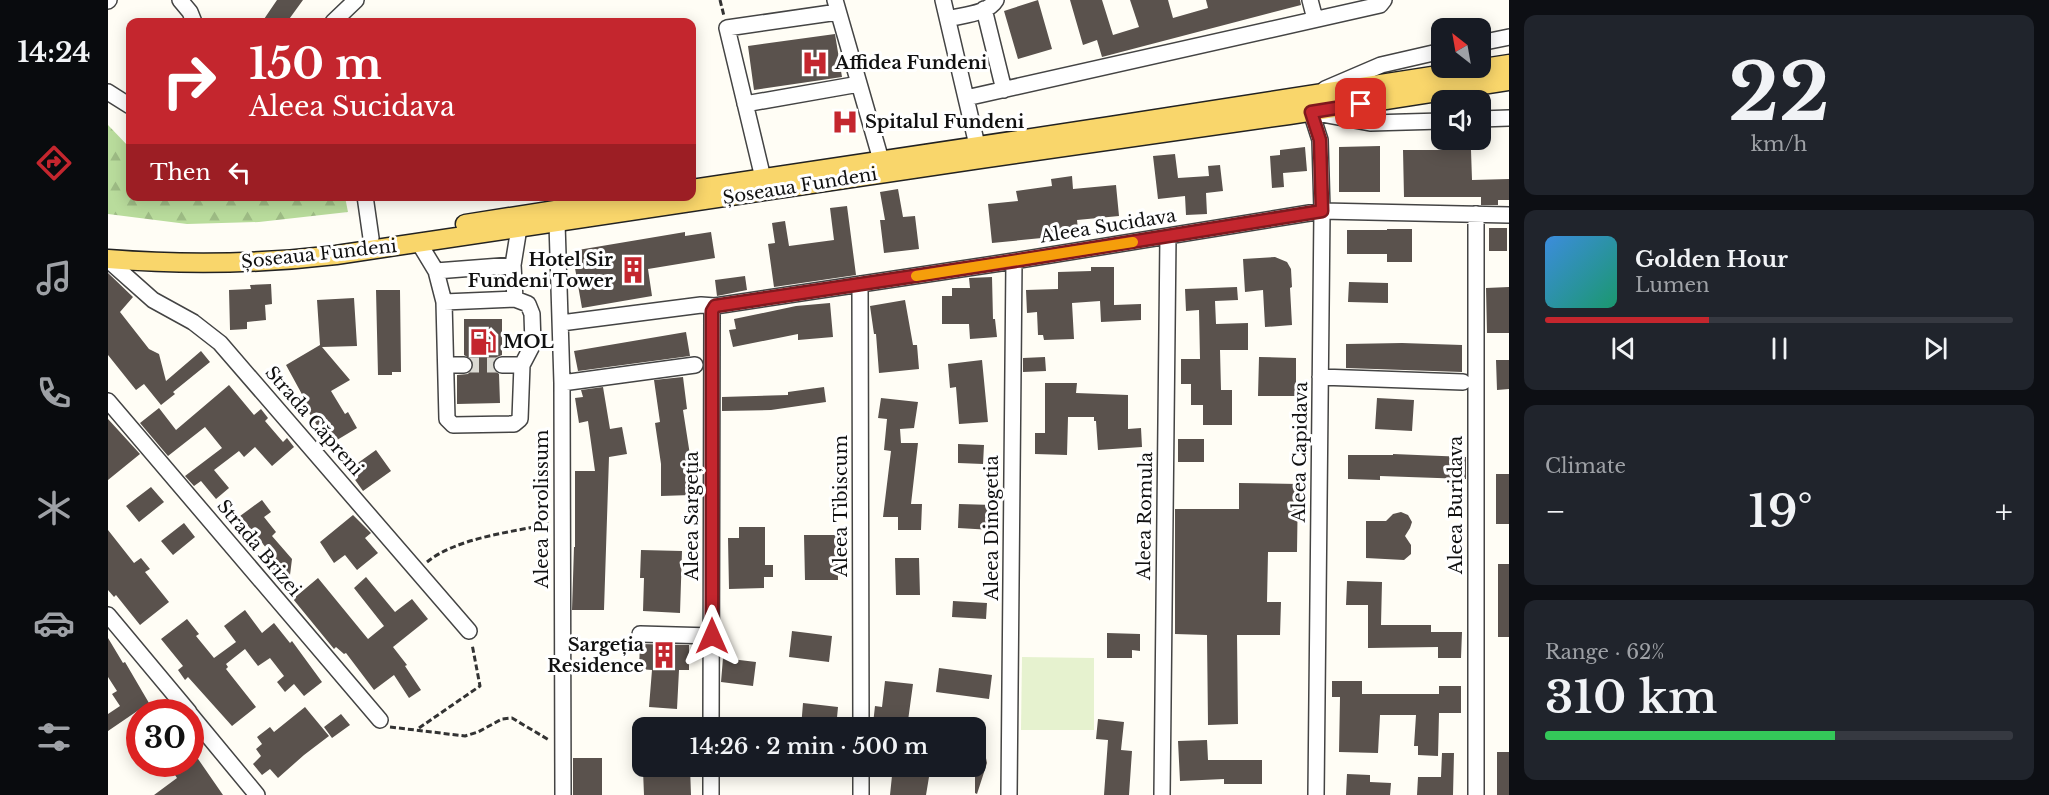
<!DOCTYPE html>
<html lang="en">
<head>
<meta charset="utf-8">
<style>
	:root { --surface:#171b24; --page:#20242c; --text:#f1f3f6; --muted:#9ea1a6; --line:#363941; --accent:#c4262e }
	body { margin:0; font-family:"Libre Baskerville",serif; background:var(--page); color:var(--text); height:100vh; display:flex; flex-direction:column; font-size:22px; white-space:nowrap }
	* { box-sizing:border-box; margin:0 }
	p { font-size:20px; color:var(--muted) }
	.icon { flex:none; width:33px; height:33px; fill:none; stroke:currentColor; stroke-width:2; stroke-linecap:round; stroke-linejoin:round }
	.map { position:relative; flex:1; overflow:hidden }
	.side { display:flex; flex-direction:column; gap:15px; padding:15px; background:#0d0f14; width:540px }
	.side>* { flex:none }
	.hud { position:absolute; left:18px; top:18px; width:570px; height:183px; border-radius:12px; box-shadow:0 3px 15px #0003; background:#c4262e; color:#fff; overflow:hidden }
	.needle { width:39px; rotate:329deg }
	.buttons { position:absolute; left:1323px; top:18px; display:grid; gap:12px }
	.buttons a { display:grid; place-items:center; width:60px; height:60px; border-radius:12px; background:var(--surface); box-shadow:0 3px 15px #0003; font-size:30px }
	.speed { position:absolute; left:18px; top:699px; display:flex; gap:12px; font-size:30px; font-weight:700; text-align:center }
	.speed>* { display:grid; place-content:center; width:78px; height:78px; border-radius:50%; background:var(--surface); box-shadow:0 3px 15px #0003; line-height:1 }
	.speed .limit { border:9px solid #d22; background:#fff; color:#111 }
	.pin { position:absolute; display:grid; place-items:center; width:51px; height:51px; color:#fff; margin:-26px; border-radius:12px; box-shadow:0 3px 9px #0006 }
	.me { position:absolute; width:66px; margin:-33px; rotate:0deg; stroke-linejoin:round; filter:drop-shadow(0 0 4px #0008) }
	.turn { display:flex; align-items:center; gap:21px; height:126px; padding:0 24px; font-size:27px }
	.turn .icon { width:78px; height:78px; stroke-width:2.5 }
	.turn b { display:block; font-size:42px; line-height:51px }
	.then { display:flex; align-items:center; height:57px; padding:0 24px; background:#0003; gap:12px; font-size:22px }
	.big { font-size:45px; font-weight:600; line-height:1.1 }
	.side .widget { flex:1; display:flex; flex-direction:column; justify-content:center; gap:9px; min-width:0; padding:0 21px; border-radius:12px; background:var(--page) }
	.side .dial { align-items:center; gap:0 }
	.dial b { font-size:78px; line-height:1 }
	.song { display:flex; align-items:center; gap:18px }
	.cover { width:72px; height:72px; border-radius:9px; background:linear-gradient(135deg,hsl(210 70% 55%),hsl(160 70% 35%)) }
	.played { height:6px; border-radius:3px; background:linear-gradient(90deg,var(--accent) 35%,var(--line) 35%) }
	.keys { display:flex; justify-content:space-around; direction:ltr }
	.heat { display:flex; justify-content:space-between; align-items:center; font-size:33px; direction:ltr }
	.charge { height:9px; border-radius:4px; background:linear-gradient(90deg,#34c759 62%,var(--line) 0) }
	.trip { position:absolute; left:524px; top:717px; width:354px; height:60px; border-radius:12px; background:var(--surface); box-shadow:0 3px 15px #0003; font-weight:600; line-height:60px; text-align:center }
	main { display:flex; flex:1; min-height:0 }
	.tabs { display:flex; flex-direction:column; width:108px; justify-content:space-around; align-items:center; background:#090b0e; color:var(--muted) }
	.tabs .icon { width:42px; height:42px }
	.tabs .active { color:var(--accent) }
	.tabs b { font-size:27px; color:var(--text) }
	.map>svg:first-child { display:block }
	.forest { fill:url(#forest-firs) }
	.pitch { fill:#e6f2cf }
	.building { fill:#5a524d }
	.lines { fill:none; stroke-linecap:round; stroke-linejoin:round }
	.minor-tunnel { stroke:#dbdad3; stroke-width:15; stroke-dasharray:15 8; stroke-linecap:butt }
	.minor-casing { stroke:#444; stroke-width:18 }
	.major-casing { stroke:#222; stroke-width:21 }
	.path { stroke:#333; stroke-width:3; stroke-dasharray:6 3; stroke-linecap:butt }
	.minor { stroke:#fff; stroke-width:15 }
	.major { stroke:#f9d66b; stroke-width:18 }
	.route-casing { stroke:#7f191e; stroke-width:15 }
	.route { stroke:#c4262e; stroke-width:10 }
	.slow { stroke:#f59e0b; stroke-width:10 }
	.labels { text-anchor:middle; stroke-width:6; stroke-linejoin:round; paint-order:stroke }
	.poi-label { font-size:18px; font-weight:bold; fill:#111; stroke:#fff; text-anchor:start }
	.street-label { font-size:18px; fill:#111; stroke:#fff }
</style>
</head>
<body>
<main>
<nav class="tabs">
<b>14:24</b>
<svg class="icon active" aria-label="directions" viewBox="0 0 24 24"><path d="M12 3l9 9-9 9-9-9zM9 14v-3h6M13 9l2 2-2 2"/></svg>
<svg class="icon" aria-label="music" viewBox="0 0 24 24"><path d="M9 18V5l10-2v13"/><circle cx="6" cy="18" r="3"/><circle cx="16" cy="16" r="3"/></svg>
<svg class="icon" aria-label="phone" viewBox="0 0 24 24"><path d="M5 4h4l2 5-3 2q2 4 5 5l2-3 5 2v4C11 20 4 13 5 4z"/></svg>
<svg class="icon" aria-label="climate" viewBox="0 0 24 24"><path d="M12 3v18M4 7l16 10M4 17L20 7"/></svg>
<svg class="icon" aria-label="car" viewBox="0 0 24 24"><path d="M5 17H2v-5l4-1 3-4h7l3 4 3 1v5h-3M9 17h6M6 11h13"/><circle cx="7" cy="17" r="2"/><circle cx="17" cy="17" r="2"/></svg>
<svg class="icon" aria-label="filters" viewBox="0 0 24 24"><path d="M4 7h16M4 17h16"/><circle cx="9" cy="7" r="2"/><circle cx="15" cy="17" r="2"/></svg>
</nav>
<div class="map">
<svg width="1401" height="795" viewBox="0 0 1401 795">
	<defs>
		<pattern id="forest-firs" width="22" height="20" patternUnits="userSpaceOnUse" patternTransform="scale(1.5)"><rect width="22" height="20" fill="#b9dc9c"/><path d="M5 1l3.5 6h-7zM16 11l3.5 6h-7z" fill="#9ebc85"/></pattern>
	</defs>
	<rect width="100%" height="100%" fill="#fffdf5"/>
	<!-- forest -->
	<path class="forest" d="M0,125L22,148V196L237,197L240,212L151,222L79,224L0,214Z"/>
	<!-- pitch -->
	<path class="pitch" d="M914,657L986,658V730H913Z"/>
	<!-- building -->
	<path class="building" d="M169,0H195L179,22H154Z
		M930,0L944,49L910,59L896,11Z
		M962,0H994L1005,35L1031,27L1022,0H1060L1065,18L1100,8L1098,0H1192L1193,5L994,57L989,40L975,45Z
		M727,34L734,77L646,90L640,46Z
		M1272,146V192H1231V147Z
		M1197,147L1199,171L1175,173L1176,187L1164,188L1162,156L1172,155V150Z
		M1295,150H1363L1364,180L1401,179V200H1390V205H1373V197H1296Z
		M1067,154L1070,178L1101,176L1100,166L1112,165L1115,191L1098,193L1099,214L1078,215L1077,196L1050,199L1045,156Z
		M964,176L965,189L1008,185L1011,216L969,220L970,229L943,233L944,237L884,243L880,204L910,201L908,191L944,186L943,179Z
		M790,189L795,217L807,216L811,249L776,253L772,220H777L772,192Z
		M739,206L748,275L666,287L660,244L667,243L664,223L677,221L681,246L726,240L722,208Z
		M1381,228H1399V251H1381Z
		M1279,229H1304V262H1279V254H1239V230H1279Z
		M577,232V236L603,232L607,258L540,269L544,296L474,308L464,251Z
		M1167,257L1179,262L1183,269L1184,287L1182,288L1184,325L1157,327L1155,290L1137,292L1135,259Z
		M983,267H1006V305L1033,304V320L993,322L992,301L964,303L966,339L936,340L935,335H930L929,312L919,313L918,290L950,289V272L983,271Z
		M0,273L25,297L12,312L41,349L51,354L58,381L93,351L102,362L65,392L67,394L53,405L36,384L28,390L0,355Z
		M637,276L639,290L609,296L607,280Z
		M884,277L885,319H887L889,337L862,339L861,324H834V296H844V288H862L861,278Z
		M1241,282L1280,283V303L1240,302Z
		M163,284L164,304L157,305L158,320L139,322V329L122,330L121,290L143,289L142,285Z
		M1129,287L1130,300L1107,301L1108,324L1140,323V350H1112L1113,390H1124V425H1095V405H1083V384H1073V359H1092L1091,310L1078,311L1077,289Z
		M1401,287V333H1379L1378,288Z
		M268,290H292L293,372H284V375H270Z
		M246,298L249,346L214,347L242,380L223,391L237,414L240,412L249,428L224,443L213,425L210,427L200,411L202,409L178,365L212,345L209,300Z
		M797,300L805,345H809L811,369L771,373L768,334H766L762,306Z
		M722,303L725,337L690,340V334L625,347L621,330L628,329L626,319L688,306Z
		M356,319H394V355L389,357L384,364L386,370L391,374L392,403L349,404V375L360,374L366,366L364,360L356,355Z
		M578,332L582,356L470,371L466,351Z
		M1294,343L1354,345V372L1238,368V344Z
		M937,357L938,371L915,372V358Z
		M1151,357L1188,358V396H1150Z
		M874,360L880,422L851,424L848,387L842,388L840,364Z
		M1388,360H1401V389L1389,390Z
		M575,377L579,409L575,410L582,455L583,495L553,496V464L547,423L552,422L546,380Z
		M937,383H969L968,393L1020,395V429L1033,428L1034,447L990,450L988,421H986V417H960L959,455L927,454V433H937Z
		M121,385L146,415L153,409L160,418L157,421L175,442L179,438L186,447L164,466L147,447L136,457L131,451L106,470L121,488L108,499L93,481L86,486L77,476L114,448L97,427L60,456L32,423L51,408L68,430Z
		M495,387L502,429L514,427L519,454L501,457L496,610H464L466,547H467V471H487L480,421L471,423L467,398L475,397L473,390Z
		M716,387L718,402L663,410L614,411V397L680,395V392Z
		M773,398L810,402L806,428L792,429L793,443H810L803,504H814L813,530H790V517H775L783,451L776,450L779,419L770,418Z
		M1269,398L1306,400L1304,431L1267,429Z
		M0,419L32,454L0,480Z
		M1070,439H1096V462H1070Z
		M850,444L876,445L875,464L850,463Z
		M268,450L283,471L255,491L240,470Z
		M1285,454L1358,457V479L1272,476V480L1240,479V455H1285Z
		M1388,474H1401V524H1388Z
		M1131,483L1190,484L1189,552H1160L1159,602H1173L1172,635H1129L1130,724L1100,725L1099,635L1067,634V509H1131Z
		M43,487L56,502L31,522L18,506Z
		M154,500L163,512L156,517L168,532L164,536L184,559L180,591L160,566L168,560L132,516Z
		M851,504L885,505L884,530L850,528Z
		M1293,512L1300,515L1304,522L1302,528L1297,536L1303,545V554L1296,560L1258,558V521H1278L1285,514Z
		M245,515L263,533L257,538L270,553L249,570L237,555L226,563L212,542Z
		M76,523L87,537L65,555L53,541Z
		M631,527H657V565H665V577H656V588L621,589L620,538H631Z
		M0,530L26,563L33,558L42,569L37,572L61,602L32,625L8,595L6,597L0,590Z
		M696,535H730V580H697Z
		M533,550L574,551L572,613L535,611L536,578H532Z
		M787,558H811L812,595H788Z
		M1390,564H1401V637H1390Z
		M258,577L287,612L304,599L320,619L285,647L299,665L297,666L313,690L301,698L286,675L266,690L238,653L236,654L228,647L226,649L185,599L210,578L260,639L276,626L246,588Z
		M1239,581L1274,582L1273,625H1323V632H1354L1353,658H1330V647L1260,648V605H1238Z
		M845,601L879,603L878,619L844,617Z
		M137,610L154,633L166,623L182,643L184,641L214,682L196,696L186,684L177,692L169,682L176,676L162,658L150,666L137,649L118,664L120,667L118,669L148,707L124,726L80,677L77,680L70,670L75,666L53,639L79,619L91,634L88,636L106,658L128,642L116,626Z
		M684,631L724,636L721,662L681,657Z
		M999,633L1032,634V651L1024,650V658H999Z
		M0,638L15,663L17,662L41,703L0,731V714L12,706L4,694L9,691L0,677Z
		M532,644L581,645V670H571L569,709L541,707L544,670L531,669Z
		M615,658L648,662L645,686L613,682Z
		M831,668L884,675L881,699L828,692Z
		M777,681L805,684L799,728L765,724L767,706L774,707Z
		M1224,681H1254V694H1331V686H1353V713H1331L1330,756L1310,755V746H1306L1308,715H1272L1270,753L1231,752L1232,697H1224Z
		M695,703L730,707L728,728H693Z
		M197,707L221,736L196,755L170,778L162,769L154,775L145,764L153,756L148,749L154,744L149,737L162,727L166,732Z
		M233,714L242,725L224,738L216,727Z
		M990,719L1016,722L1013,750L1024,751L1021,795H996L1000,740L988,739Z
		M867,734H873L879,763L869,794L867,793Z
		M1099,740L1100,760H1154V784H1116V779L1072,781L1070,741Z
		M1389,752H1401V795H1389Z
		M1334,753H1346L1345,795H1309L1310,777H1333Z
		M88,756L115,795H46L69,778L65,772L77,764H82V759Z
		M465,758H494V795H465Z
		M785,766H815V777H821L818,795H782Z
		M582,767L583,795H536L535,770Z
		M1239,774L1262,775V782L1283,783L1282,795H1238Z"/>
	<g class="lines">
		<!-- minor-tunnel -->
		<path class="minor-tunnel" d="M356,365H394"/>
		<defs>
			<path id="minor" d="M72,0L82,12L86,22
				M727,0L773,160
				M835,0L869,145
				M1202,0L1207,19
				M0,1L1,0
				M876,9L896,90
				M840,19C854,15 880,14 888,0
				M225,22L248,0
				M1372,43L1401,37
				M1217,89L1273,65L1334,51
				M0,92L22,106
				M858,98L1272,5L1276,0
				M637,104L751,84
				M1372,119L1401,118
				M655,178L619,28L730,12
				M257,196L263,238
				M1368,214V795
				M449,223L454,383L455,795
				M311,243L328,271L336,302L339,419L345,425L406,424L412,419L414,365L425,344L424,314L420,304L407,299L405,265L411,228
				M0,260L45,300L85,322L112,343L361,631
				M328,271L405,265
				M752,284L753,728
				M336,302L407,299
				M453,323L593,305L607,306L906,261L1214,211L1401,215
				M339,365H356
				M394,365H414
				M1212,377L1355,382
				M454,383L587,365
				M0,401L272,720
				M0,615L81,712
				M532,634L604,636
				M82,714L149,795
				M603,728L604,311L607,306
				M753,766V795
				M603,795V766
				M901,795L906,261
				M1054,795L1060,236
				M1208,795L1214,211L1212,140L1203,112L1262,123L1334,121"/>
			<path id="major" d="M584,189L1003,126L1401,64
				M357,224L536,196
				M0,259C77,265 152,264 228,255L872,159L1181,115L1401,81"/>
		</defs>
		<!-- minor casing -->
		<use href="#minor" class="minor-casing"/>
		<!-- major casing -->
		<use href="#major" class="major-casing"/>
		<!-- path -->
		<path class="path" d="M612,0L616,16
			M319,562C348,538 404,532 441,524
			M282,727L357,736L370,732L394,719L404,718L441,740
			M311,728L372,686L364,644"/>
		<!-- minor -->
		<use href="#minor" class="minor"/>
		<!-- major -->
		<use href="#major" class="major"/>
	</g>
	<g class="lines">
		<defs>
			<path id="route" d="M604,636V311L607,306L906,261L1214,211L1212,140L1203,112L1253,104"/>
		</defs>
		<!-- route casing -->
		<use href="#route" class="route-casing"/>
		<!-- route -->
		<use href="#route" class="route"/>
		<!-- slow -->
		<path class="slow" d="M808,276L1025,242"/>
	</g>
	<!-- icons -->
	<defs>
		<symbol id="hospital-bare" viewBox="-9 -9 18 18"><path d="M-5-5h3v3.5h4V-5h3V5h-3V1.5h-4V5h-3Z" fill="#c4262e" stroke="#fff" stroke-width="2.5" paint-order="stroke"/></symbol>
		<symbol id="building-bare" viewBox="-9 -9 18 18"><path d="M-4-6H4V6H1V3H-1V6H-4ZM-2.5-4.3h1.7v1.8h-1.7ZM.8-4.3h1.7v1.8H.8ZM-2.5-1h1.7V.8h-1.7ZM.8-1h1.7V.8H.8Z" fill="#c4262e" stroke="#fff" stroke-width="2.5" paint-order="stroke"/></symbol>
		<symbol id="fuel-bare" viewBox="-9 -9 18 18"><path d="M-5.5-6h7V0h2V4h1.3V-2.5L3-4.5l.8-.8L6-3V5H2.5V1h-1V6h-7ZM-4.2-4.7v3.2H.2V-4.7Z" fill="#c4262e" stroke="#fff" stroke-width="2.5" paint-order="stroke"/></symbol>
	</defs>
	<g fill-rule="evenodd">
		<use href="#hospital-bare" x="688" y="44" width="38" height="38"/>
		<use href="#hospital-bare" x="718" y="103" width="38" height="38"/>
		<use href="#building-bare" x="506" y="251" width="38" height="38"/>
		<use href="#fuel-bare" x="356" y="323" width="38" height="38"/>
		<use href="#building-bare" x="537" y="636" width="38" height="38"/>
	</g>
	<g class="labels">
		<!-- poi labels -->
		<g class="poi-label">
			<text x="727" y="69">Affidea Fundeni</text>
			<text x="757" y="128">Spitalul Fundeni</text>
			<text x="505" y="266" text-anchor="end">Hotel Sir<tspan x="505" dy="21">Fundeni Tower</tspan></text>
			<text x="395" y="348">MOL</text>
			<text x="536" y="651" text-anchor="end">Sargeția<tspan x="536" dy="21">Residence</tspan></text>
		</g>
		<!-- street labels -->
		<g class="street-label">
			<text transform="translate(692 186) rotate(-9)" y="6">Șoseaua Fundeni</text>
			<text transform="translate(1000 226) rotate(-9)" y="6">Aleea Sucidava</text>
			<text transform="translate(211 254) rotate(-6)" y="6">Șoseaua Fundeni</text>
			<text transform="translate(206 421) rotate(49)" y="6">Strada Căpreni</text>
			<text transform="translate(1192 452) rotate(-89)" y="6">Aleea Capidava</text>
			<text transform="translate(1348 505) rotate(-90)" y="6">Aleea Buridava</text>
			<text transform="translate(733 506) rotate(-90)" y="6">Aleea Tibiscum</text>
			<text transform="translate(434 509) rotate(-90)" y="6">Aleea Porolissum</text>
			<text transform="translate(584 516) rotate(-90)" y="6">Aleea Sargeția</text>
			<text transform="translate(1037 516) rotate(-89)" y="6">Aleea Romula</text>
			<text transform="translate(884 528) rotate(-90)" y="6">Aleea Dinogetia</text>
			<text transform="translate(151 548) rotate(50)" y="6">Strada Brizei</text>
		</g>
	</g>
</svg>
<div class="buttons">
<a><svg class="needle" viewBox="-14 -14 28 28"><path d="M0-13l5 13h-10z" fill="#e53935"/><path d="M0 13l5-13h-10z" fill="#9ea1a6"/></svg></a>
<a><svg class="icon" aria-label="sound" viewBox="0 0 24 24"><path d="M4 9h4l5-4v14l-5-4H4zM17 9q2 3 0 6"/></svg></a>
</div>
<div class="speed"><div class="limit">30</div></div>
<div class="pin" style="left:1253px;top:104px;background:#d93025"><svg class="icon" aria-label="arrive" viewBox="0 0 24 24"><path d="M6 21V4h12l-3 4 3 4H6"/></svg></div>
<svg class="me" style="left:604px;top:636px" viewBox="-20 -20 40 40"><path d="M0-17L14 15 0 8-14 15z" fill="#c4262e" stroke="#fff" stroke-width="4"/></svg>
<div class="trip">14:26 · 2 min · 500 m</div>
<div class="hud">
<div class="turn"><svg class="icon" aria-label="right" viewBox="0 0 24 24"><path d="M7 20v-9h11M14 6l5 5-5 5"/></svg><div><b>150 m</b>Aleea Sucidava</div></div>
<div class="then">Then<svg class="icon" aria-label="left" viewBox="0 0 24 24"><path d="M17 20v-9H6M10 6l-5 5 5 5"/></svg></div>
</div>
</div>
<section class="side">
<div class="widget dial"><b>22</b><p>km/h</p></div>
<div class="widget">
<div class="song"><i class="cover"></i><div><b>Golden Hour</b><p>Lumen</p></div></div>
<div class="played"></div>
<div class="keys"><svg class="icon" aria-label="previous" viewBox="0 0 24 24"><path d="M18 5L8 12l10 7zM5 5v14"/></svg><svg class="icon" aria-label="pause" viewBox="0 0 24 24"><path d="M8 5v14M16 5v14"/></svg><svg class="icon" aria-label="next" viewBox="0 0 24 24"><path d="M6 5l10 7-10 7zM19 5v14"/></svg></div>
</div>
<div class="widget"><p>Climate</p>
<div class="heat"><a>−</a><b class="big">19°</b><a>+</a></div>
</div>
<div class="widget"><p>Range · 62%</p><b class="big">310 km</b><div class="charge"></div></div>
</section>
</main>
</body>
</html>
